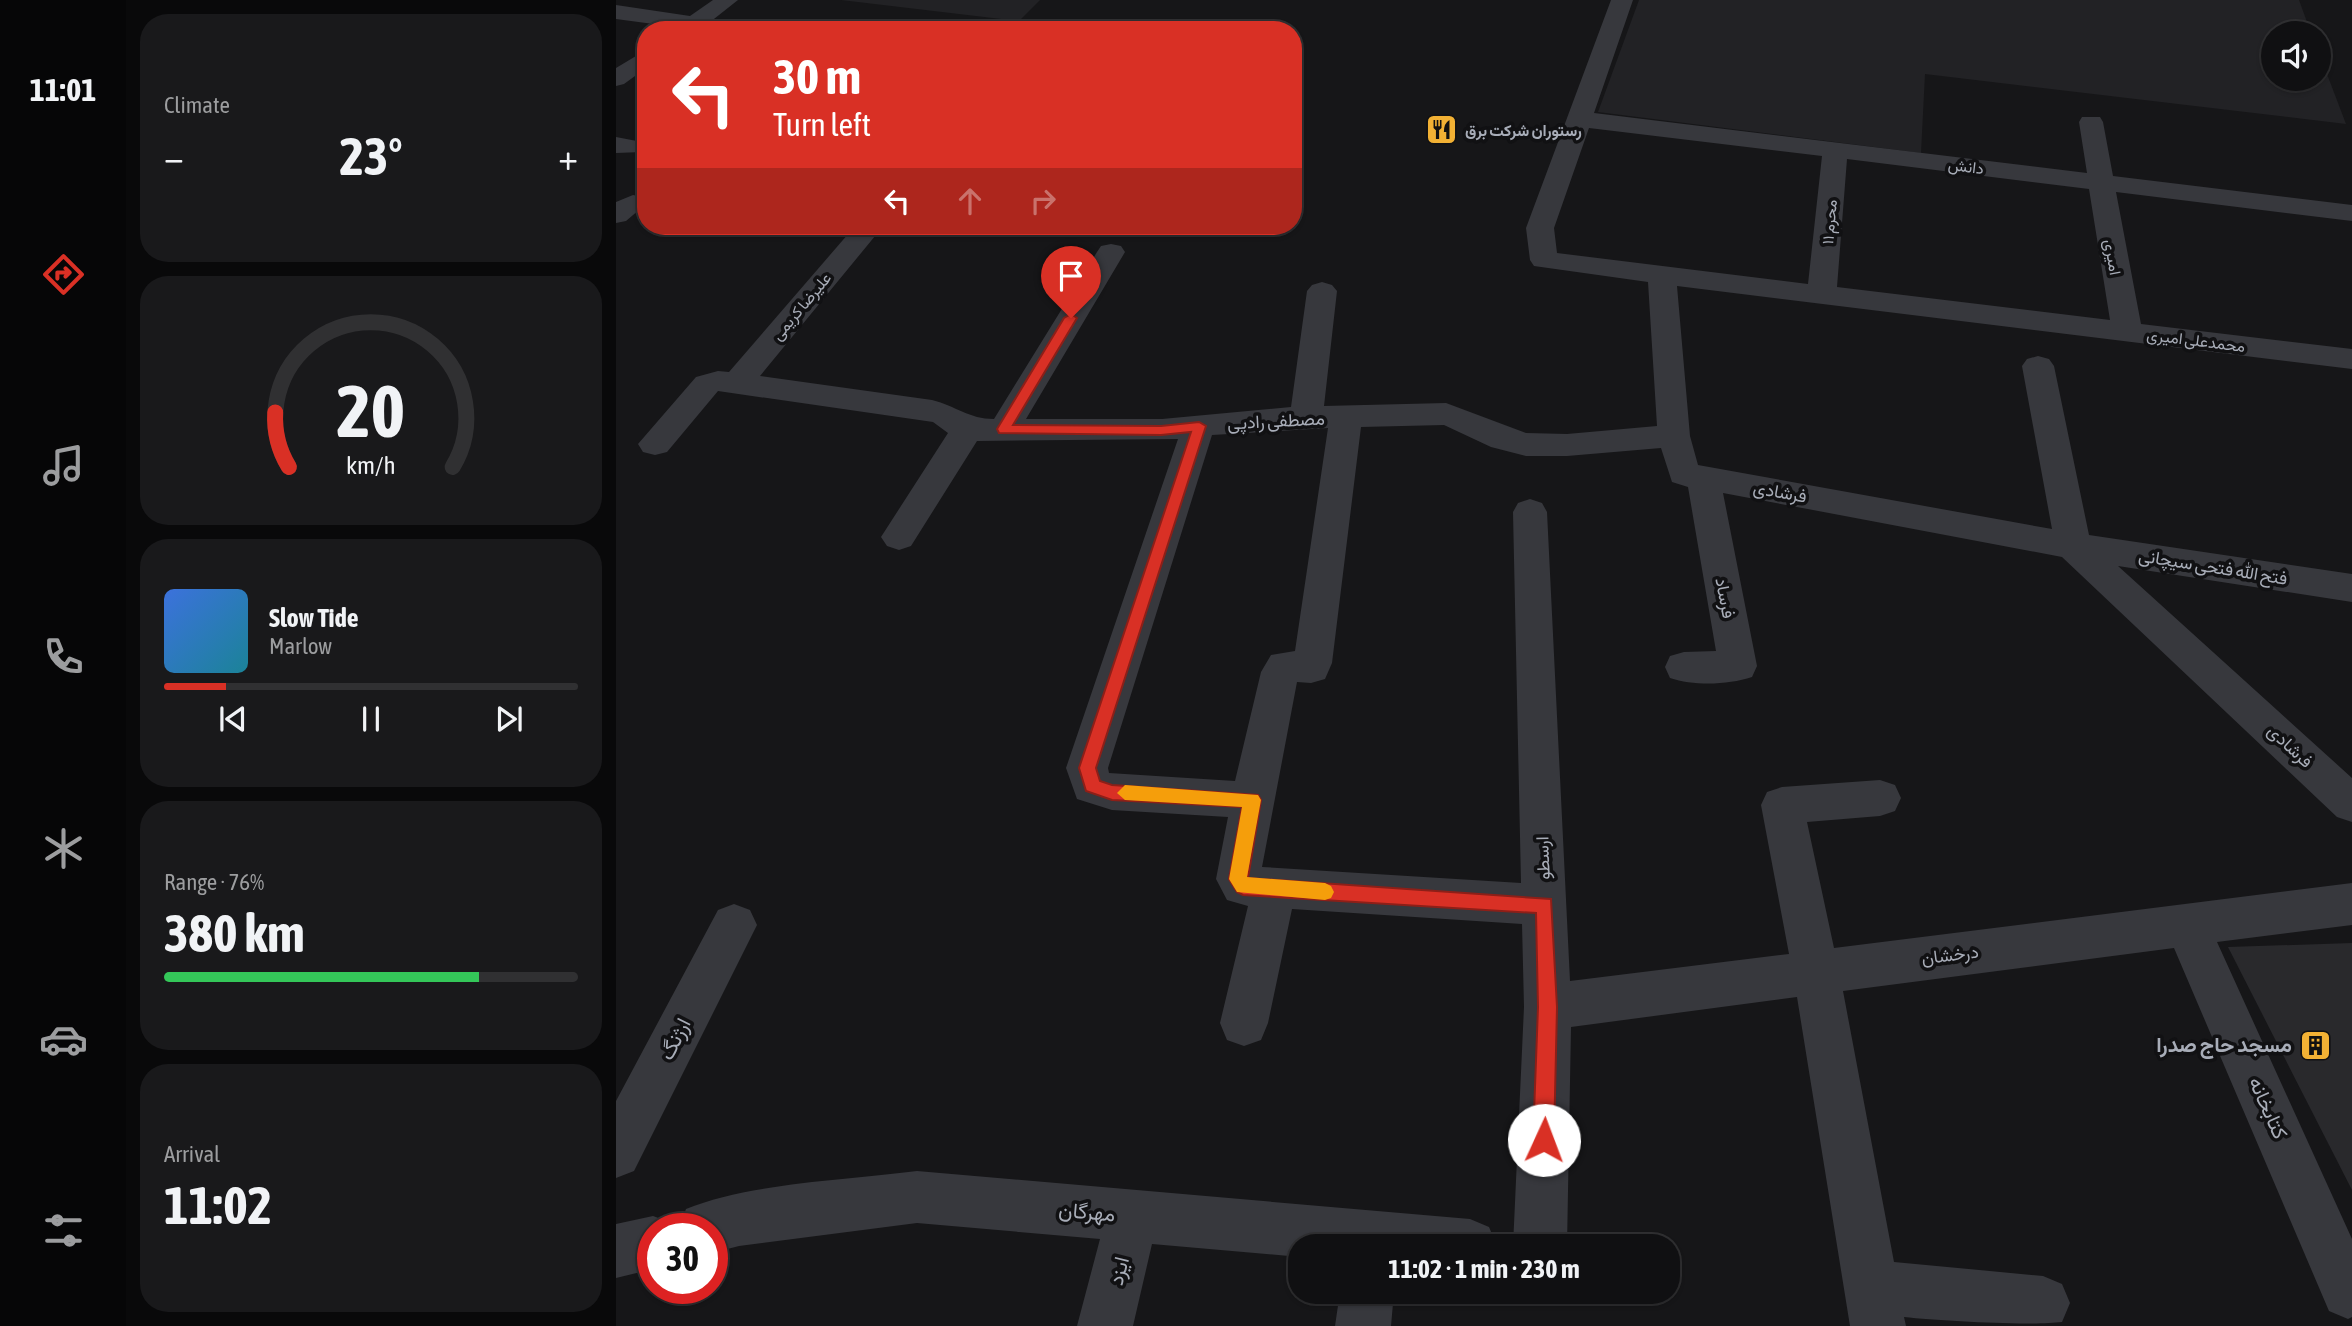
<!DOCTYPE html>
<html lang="en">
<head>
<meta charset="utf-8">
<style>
	:root { --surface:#101012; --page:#19191b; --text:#f1f3f6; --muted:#9c9d9f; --line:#303032; --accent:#d93025 }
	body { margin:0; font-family:"Asap Condensed",Vazirmatn,sans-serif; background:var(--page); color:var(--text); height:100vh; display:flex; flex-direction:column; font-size:26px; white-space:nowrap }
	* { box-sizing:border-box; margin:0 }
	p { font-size:23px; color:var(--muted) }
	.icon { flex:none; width:38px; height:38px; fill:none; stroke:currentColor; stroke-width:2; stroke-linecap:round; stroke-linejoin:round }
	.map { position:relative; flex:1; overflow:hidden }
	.panel { display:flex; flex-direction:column; gap:14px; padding:14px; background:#09090a; width:490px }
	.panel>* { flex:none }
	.guide { position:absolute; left:21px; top:21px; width:665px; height:214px; border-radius:28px; box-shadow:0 2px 5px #0004,0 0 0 2px var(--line); background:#d93025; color:#fff; overflow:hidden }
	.tools { position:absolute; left:1645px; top:21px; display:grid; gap:14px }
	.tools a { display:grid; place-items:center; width:70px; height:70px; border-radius:50%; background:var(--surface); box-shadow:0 2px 5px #0004,0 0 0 2px var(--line); font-size:35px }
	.speed { position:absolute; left:21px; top:1213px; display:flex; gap:14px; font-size:35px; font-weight:700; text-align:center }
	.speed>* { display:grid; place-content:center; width:91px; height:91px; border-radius:50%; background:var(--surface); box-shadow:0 2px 5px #0004,0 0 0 2px var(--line); line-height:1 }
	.speed .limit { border:10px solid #d22; background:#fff; color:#111 }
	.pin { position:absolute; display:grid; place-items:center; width:60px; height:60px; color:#fff; margin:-72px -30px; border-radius:50% 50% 50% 0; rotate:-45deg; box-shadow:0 0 7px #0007 }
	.pin .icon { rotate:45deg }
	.me { position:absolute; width:77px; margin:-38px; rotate:2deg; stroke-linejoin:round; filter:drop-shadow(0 0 5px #0008) }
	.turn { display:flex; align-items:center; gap:24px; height:147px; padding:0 21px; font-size:32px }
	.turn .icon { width:91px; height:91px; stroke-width:2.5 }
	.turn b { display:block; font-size:49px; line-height:60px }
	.lanes { display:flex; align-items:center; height:66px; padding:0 21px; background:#0003; justify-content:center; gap:35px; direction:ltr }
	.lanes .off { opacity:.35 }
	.big { font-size:52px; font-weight:700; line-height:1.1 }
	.panel .widget { flex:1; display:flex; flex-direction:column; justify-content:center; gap:10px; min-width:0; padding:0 24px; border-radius:28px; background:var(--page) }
	.panel .dial { align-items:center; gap:0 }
	.dial svg { height:182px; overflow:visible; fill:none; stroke:var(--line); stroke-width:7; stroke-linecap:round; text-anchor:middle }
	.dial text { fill:var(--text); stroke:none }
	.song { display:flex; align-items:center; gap:21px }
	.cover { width:84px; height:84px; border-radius:10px; background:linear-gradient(135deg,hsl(220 70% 55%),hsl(190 70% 35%)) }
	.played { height:7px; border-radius:4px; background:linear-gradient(90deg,var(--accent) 15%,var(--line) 15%) }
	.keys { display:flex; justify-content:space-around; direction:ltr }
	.heat { display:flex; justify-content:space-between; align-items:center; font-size:38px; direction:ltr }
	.charge { height:10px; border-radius:5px; background:linear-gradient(90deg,#34c759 76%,var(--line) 0) }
	.trip { position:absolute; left:672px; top:1234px; width:392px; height:70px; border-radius:28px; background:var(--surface); box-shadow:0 2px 5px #0004,0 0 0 2px var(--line); font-weight:700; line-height:70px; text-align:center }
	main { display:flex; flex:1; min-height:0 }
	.tab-bar { display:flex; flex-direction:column; width:126px; justify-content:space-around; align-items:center; background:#060607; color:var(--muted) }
	.tab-bar .icon { width:49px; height:49px }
	.tab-bar .active { color:var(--accent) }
	.tab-bar b { font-size:32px; color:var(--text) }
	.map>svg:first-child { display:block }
	.built { fill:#222225 }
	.building { fill:#29292c }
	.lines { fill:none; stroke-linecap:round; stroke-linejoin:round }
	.street { fill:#37383d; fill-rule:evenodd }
	.route { fill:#d93025; stroke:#8d1f18; stroke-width:2 }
	.slow { fill:#f59e0b }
	.labels { text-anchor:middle; stroke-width:7; stroke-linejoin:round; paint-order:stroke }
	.far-poi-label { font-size:16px; font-weight:bold; fill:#a8adb8; stroke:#111113; text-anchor:start }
	.far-street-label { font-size:16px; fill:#a8adb8; stroke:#111113 }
	.street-label { font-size:18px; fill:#a8adb8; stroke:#111113 }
	.near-street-label { font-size:21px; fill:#a8adb8; stroke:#111113 }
	.near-poi-label { font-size:21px; font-weight:bold; fill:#a8adb8; stroke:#111113; text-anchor:end }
</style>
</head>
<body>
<main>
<nav class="tab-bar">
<b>11:01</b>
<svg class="icon active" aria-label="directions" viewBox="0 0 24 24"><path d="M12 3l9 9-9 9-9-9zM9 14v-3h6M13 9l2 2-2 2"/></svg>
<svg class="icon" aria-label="music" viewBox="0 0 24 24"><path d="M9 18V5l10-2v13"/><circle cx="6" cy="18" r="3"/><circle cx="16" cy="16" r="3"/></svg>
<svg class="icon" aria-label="phone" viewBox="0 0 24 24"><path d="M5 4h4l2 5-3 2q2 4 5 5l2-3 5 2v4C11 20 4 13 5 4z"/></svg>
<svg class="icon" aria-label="climate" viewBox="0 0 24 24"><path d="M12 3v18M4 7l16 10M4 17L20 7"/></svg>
<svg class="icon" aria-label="car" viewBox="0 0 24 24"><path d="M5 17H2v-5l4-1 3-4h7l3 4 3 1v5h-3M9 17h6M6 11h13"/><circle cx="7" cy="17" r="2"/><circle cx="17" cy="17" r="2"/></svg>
<svg class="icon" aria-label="filters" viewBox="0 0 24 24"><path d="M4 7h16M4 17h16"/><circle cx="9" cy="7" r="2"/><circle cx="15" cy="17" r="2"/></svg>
</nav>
<section class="panel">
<div class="widget"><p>Climate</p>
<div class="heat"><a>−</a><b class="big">23°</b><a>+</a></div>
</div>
<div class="widget dial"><svg viewBox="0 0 100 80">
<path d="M14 69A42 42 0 1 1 86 69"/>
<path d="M14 69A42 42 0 0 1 8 45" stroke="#d93025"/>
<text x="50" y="56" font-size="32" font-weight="700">20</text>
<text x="50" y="72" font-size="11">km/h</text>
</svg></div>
<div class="widget">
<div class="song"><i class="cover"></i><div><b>Slow Tide</b><p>Marlow</p></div></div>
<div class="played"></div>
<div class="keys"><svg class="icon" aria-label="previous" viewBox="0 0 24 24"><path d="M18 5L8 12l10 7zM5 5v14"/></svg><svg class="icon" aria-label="pause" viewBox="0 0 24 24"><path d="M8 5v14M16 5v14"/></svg><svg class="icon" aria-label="next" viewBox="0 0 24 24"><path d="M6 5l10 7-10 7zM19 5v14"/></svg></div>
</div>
<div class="widget"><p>Range · 76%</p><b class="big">380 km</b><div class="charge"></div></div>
<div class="widget"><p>Arrival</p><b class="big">11:02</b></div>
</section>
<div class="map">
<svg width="1736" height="1326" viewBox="0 0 1736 1326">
	<rect width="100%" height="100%" fill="#161618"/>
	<!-- built -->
	<path class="built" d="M225,0H424L403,21Z
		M1023,0H1683L1695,33H1657V79H1703V53L1730,124L1309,74L1305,153L982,112Z"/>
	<!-- building -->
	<path class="building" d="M1736,943V1190L1612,947Z"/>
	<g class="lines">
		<!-- street -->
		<path class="street" d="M97,0H122L84,30H58L60,27L0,19V5L74,16Z
			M995,0H1017L978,113L1471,173L1463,122L1466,117H1484L1487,122L1497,176L1736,205V221L1500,192L1525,324L1736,349V369L1061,286L1074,436L1082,465L1436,529L1406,366L1411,359L1422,356L1433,359L1438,366L1473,535L1736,574V602L1502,566L1736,778V822L1721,817L1446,557L1107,493L1141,666L1136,677C1112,685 1078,686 1054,678L1049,667L1054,656L1068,652L1100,651L1072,487L1056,482L1045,448L951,456H910L875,447L828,425L745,427L716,663L709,679L695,683L681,682L646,867L905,883L897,512L902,503L914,499L926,503L931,512L954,981L1173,954L1145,805L1151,792L1166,787L1264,780L1279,785L1285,798L1279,811L1264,816L1191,822L1218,948L1736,883V925L1601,942L1736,1239V1317L1732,1319L1713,1311L1558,948L1227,991L1278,1262L1427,1276L1446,1284L1454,1303L1446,1322C1413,1326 1326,1321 1288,1317L1290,1326H1234L1181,997L955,1027L951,1246H897L908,1007L906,924L676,909L652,1023L645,1040L628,1046L611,1040L604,1023L632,906L611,900L600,879L612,817L496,810L461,799L450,768L562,439L361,441L295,546L283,550L271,546L265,537L332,433L317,422L102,391L51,452L39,455L27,452L22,444L80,377L102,371L113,372L239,226H261L264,230L144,376L316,400C340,406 353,419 378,419L481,252L485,246L495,244L505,246L509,252L410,419H546L675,407L691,291L696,285L706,282L716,285L721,291L708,406L830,403L910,433L951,434L1041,426L1032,282L918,266L914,260L910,228ZM973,128L1206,156L1192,284L941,253L938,228ZM1231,159L1473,189L1494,320L1221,287ZM712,428L679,651L655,655L645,672L619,781L493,773L492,768L596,435Z
			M30,50V68L8,84L0,86V68Z
			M0,137L26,142L30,147L26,152L0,153Z
			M17,195L27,197L30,204L10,221L0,223V202Z
			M118,904L134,910L141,925L18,1171L0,1178V1101L102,910Z
			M301,1171L854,1219L873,1227L881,1246H684V1257L536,1244L517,1326H461L484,1239L301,1223L123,1246L96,1253V1228H63L70,1209C133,1183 232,1180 301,1171Z
			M37,1216L56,1223L58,1228H37V1269L0,1278V1224Z
			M724,1292H778L775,1326H719Z"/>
	</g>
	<!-- route -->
	<path class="route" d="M455,314L461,318L397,425L545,426L583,422L590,426L480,768L484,781L496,785L642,795L645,800L632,878L935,899L941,1007L938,1140L935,1147L928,1150L920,1147L917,1140L922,1007L920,913L627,895L621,892L613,879L626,807L496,800L470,791L463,768L575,432L545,435L383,433L381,429L448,318Z"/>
	<!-- slow -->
	<path class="slow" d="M509,785L642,795L645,800L631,877L709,883L715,886L718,892L715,898L709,900L621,892L613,879L626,807L509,800L501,793Z"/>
	<!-- icons -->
	<defs>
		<symbol id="restaurant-square" viewBox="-11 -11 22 22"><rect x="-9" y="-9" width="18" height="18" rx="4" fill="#f2b134" stroke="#111113"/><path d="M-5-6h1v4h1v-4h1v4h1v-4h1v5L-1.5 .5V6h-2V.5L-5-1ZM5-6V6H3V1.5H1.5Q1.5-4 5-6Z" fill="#111"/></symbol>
		<symbol id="building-square" viewBox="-11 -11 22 22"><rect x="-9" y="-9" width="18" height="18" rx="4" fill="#f2b134" stroke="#111113"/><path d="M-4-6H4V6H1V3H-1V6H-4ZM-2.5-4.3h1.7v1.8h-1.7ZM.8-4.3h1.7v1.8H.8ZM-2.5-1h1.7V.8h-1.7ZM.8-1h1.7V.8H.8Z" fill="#111"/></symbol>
	</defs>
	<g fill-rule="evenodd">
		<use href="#restaurant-square" x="808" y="112" width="35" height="35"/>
		<use href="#building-square" x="1682" y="1028" width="35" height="35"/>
	</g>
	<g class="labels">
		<!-- far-poi labels -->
		<g class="far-poi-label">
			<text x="849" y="136">رستوران شرکت برق</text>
		</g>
		<!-- far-street labels -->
		<g class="far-street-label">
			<text transform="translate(1350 166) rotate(7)" y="6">دانش</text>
			<text transform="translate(1213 222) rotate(-85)" y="6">۱۱ محرم</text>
			<text transform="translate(1497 257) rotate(80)" y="6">امیری</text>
			<text transform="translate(185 306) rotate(-50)" y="6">علیرضا کریمی</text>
			<text transform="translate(1580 340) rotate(7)" y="6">محمدعلی امیری</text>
		</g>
		<!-- street labels -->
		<g class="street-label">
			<text transform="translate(660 421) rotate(-3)" y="6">مصطفی رادپی</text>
			<text transform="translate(1164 492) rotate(10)" y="6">فرشادی</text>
			<text transform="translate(1597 567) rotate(9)" y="6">فتح الله فتحی سیچانی</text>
			<text transform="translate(1109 598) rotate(79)" y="6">فرساد</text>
			<text transform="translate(1674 746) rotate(43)" y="6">فرشادی</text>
			<text transform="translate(927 858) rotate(-92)" y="6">ارسطو</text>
			<text transform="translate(1334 955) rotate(-7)" y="6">درخشان</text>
		</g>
		<!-- near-street labels -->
		<g class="near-street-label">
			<text transform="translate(59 1039) rotate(-63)" y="7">ارژنگ</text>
			<text transform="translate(1652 1108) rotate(66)" y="7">کتابخانه</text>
			<text transform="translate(471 1212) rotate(5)" y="7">مهرگان</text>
			<text transform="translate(503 1271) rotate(-76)" y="7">ایزد</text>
		</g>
		<!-- near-poi labels -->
		<g class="near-poi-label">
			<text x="1676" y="1052">مسجد حاج صدرا</text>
		</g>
	</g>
</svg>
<div class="tools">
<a><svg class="icon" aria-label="sound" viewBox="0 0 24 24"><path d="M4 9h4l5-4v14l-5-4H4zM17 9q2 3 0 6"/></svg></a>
</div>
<div class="speed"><div class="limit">30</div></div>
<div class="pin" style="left:455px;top:318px;background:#d93025"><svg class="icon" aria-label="arrive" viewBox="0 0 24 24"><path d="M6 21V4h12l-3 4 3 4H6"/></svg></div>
<svg class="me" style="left:928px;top:1140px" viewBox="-20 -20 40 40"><circle r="19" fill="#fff"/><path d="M0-13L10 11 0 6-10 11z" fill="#d93025"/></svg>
<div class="trip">11:02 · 1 min · 230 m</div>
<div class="guide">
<div class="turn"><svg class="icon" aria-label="left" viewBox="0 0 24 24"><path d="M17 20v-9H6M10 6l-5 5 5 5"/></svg><div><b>30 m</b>Turn left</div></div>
<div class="lanes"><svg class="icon" aria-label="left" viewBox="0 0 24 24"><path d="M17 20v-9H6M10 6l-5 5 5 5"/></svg><svg class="icon off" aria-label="ahead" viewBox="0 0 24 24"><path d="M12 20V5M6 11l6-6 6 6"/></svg><svg class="icon off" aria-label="right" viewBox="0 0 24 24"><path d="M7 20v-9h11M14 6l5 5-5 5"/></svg></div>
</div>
</div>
</main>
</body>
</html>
